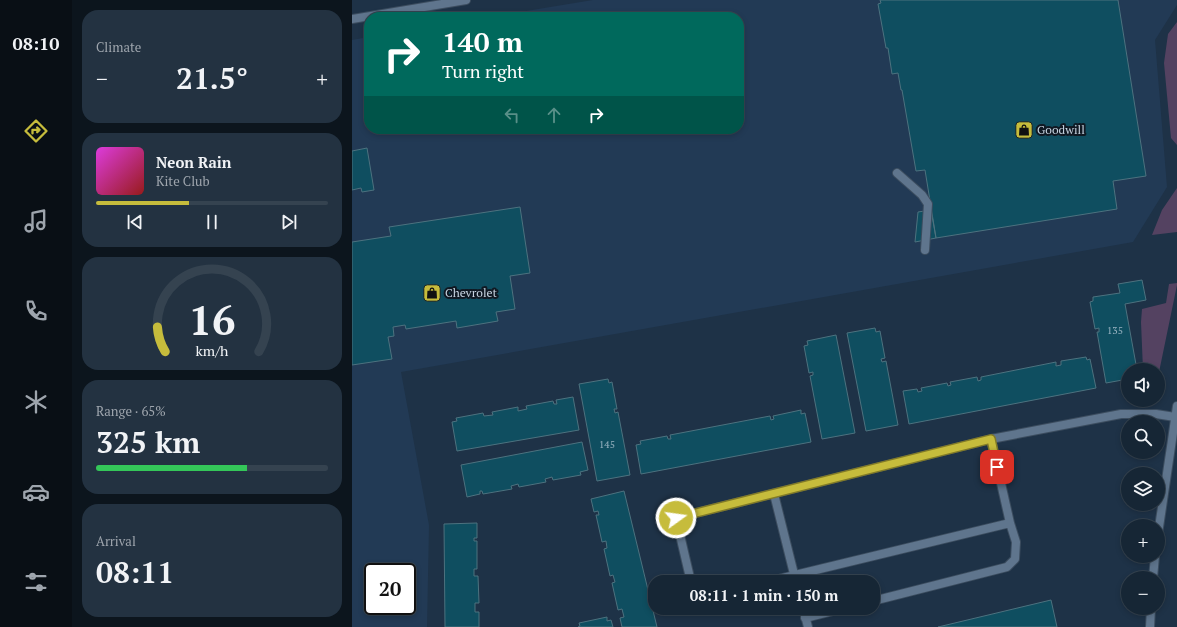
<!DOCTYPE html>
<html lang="en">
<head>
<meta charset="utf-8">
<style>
	:root { --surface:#162635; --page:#233241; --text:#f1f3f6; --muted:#9ea5ad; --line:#354350; --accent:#c6bc3c }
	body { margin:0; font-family:"PT Serif",serif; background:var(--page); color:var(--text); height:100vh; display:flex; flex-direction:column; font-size:15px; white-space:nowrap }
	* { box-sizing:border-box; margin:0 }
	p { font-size:13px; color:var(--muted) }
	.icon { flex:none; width:22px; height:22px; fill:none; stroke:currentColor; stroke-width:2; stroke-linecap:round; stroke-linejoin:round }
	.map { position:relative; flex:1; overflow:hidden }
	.panel { display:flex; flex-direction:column; gap:10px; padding:10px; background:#0c151d; width:280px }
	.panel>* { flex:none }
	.top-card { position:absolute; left:12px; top:12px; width:380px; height:122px; border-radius:16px; box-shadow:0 2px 6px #0003,0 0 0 1px var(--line); background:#00695c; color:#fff; overflow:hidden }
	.controls { position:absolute; left:769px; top:363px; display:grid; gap:8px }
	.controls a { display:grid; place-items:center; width:44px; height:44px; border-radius:50%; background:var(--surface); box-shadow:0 2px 6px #0003,0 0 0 1px var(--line); font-size:20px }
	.speed { position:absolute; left:12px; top:563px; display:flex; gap:8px; font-size:20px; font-weight:700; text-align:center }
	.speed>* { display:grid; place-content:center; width:52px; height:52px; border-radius:50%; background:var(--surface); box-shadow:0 2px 6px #0003,0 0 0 1px var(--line); line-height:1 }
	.speed .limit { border:2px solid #111; border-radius:6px; background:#fff; color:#111 }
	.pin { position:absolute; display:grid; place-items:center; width:34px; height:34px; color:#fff; margin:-17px; border-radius:8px; box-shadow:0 2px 6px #0006 }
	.me { position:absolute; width:44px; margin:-22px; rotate:76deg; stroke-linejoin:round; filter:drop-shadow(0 0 3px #0008) }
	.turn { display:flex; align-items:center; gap:14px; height:84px; padding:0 12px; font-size:18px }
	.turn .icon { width:52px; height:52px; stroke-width:2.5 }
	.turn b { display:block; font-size:28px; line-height:34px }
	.lanes { display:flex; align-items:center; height:38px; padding:0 12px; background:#0003; justify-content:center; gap:20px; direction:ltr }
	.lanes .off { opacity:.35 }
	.big { font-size:30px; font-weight:800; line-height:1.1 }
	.panel .widget { flex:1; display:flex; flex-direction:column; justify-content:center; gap:6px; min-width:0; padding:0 14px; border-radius:16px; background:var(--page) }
	.panel .dial { align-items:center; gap:0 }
	.dial svg { height:104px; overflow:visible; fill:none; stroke:var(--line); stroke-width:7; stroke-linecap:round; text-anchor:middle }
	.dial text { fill:var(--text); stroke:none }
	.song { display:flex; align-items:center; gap:12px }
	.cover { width:48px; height:48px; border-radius:6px; background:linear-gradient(135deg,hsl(300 70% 55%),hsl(0 70% 35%)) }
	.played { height:4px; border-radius:2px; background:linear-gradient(90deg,var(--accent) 40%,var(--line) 40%) }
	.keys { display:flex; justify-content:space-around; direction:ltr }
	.heat { display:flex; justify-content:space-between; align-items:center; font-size:22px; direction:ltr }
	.charge { height:6px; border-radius:3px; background:linear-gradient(90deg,#34c759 65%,var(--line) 0) }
	.trip { position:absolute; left:296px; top:575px; width:232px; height:40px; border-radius:16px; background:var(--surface); box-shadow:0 2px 6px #0003,0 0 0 1px var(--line); font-weight:800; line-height:40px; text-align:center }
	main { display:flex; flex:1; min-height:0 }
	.tabs { display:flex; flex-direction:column; width:72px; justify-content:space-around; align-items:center; background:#090f15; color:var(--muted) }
	.tabs .icon { width:28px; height:28px }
	.tabs .on { color:var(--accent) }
	.tabs b { font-size:18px; color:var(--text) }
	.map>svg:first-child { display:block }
	.built { fill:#223a55; fill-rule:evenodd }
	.green { fill:#544261 }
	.building { fill:#0f4e60; stroke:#4d727f }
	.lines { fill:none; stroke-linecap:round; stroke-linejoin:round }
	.service-casing { stroke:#3c4d5f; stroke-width:10 }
	.tertiary-casing { stroke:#3c4d5f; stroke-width:10 }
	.service { stroke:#5f758d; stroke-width:8 }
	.tertiary { stroke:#5f758d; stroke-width:8 }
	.route-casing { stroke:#817a27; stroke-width:10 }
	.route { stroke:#c6bc3c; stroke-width:7 }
	.labels { text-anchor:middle; stroke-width:4; stroke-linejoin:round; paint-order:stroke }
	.number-label { font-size:10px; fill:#98b2c0 }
	.poi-label { font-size:12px; fill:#c6d3e0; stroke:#101923; text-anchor:start }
</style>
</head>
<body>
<main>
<nav class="tabs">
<b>08:10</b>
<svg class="icon on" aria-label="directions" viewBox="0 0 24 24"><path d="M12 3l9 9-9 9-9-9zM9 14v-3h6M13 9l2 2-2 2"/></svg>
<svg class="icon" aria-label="music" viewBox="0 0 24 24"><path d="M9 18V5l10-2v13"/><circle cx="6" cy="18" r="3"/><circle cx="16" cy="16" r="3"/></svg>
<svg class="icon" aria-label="phone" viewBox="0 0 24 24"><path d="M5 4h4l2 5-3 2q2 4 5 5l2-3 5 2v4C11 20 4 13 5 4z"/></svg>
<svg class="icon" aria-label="climate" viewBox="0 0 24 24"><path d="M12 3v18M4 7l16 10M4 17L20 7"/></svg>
<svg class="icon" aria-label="car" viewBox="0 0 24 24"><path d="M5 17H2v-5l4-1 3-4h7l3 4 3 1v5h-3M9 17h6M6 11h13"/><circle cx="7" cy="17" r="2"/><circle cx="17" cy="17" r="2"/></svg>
<svg class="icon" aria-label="filters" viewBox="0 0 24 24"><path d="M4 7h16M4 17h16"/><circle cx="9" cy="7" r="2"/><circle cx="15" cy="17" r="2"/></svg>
</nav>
<section class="panel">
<div class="widget"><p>Climate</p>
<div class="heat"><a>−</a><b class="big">21.5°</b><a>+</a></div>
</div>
<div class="widget">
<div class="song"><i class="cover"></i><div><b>Neon Rain</b><p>Kite Club</p></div></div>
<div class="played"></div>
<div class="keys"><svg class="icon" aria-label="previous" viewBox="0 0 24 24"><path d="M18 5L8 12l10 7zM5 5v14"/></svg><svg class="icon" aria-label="pause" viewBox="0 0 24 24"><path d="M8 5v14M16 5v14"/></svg><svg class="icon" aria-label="next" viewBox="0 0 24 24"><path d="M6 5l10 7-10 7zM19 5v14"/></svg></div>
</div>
<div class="widget dial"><svg viewBox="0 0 100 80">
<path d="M14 69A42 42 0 1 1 86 69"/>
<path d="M14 69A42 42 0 0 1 8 50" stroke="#c6bc3c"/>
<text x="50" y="56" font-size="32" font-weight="700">16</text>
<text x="50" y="72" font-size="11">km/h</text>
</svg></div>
<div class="widget"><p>Range · 65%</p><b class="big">325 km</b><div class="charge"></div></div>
<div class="widget"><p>Arrival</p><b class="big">08:11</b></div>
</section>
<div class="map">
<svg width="825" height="627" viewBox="0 0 825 627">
	<rect width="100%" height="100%" fill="#1e3247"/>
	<!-- built -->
	<path class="built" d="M241,0H825V5L803,40L815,187L781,242L49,372L77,525L75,627H0V40L17,37V129H387V17H138ZM21,572H55V606H21Z"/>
	<!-- green -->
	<path class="green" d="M825,22V145L819,138L812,63L816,34Z
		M825,188V232L800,235L810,210Z
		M825,283V285L806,377V370H791L789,322L790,309L814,303L817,284Z"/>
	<!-- building -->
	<path class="building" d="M528,0H766L794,176L761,181L765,209L584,238L573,170L564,171L550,90H549L546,73L540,74L536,48H534L526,4L529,3Z
		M15,148L22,190L10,192L9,188L0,190V151Z
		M168,207L178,273L158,276L163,309L144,312L146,321L105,328L104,321L54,329L53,325L41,327L42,336L36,337L40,359L0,365V242L39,236L37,227Z
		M579,210L584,238L563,242L566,212Z
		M790,280L794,300L773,304L785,370H776V379L754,383L745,332H747V328L743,329L738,302L741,301V297L768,293L766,284Z
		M523,328L524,332L528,331L533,358L529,359L530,362L534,361L546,425L514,431L495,333Z
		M484,335L503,433L470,439L458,376L461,375V372L457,373L452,346L456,345L455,341Z
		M734,357L735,360L738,359L744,388L557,424L551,391L565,389L566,392L570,391L569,388L595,383L596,386L599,385L598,382L625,377L626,381L629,380V377L704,362V366L709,365V361Z
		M256,379L257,383L260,382L265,409H262L263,413L266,412L278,475L245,481L227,384Z
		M221,397L227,430L105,451L100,422L105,421L104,418L131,413L132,416L141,415L140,412L166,407V411L175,409L174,406L201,401L202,404H205L204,400Z
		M449,410V414L453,413L459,442L289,474L284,445L289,444L288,441L315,436L316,439H319L318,435L418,416L419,420L422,419L421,416Z
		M230,442L236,470L228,472L229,475L201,480L200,477L193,479L194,482L167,487L166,484L159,486L160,489L131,494L130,491H128V494L115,497L109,465Z
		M272,491L305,627H270L268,618L272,617L270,609L266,610L260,583L263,582L261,575L258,576L252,549L255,548L254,541L250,542L244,515H247L246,511L242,512L239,499Z
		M125,523V538H122V541H125V569H122V576H126L127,603H123V612H127V627H93L92,524Z
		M699,600L705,627H586Z
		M255,617V621L259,620L261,627H226L228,626L227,623Z"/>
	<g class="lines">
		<defs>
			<path id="service" d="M545,173L570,195L576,204L573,250
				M422,494L444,582
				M339,582L324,518L639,439L769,414H804L823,417
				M414,582L658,523L639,439
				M521,601L655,567L663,559L664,542L658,523
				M451,608L456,627
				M453,618L493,608"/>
			<path id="tertiary" d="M0,19L114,0
				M806,534L825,406
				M801,578L803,556
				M798,627L799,608"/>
		</defs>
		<!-- service casing -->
		<use href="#service" class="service-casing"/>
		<!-- tertiary casing -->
		<use href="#tertiary" class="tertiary-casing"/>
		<!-- service -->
		<use href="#service" class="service"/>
		<!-- tertiary -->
		<use href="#tertiary" class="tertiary"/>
	</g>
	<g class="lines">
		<defs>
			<path id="route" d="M324,518L639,439L645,467"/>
		</defs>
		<!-- route casing -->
		<use href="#route" class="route-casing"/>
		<!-- route -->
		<use href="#route" class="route"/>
	</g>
	<!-- icons -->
	<defs>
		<symbol id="shop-square" viewBox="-11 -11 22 22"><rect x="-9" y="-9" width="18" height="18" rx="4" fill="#c6bc3c" stroke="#101923"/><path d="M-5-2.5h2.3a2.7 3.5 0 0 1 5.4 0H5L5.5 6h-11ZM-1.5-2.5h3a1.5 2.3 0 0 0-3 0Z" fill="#111"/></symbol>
	</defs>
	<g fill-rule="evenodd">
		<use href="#shop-square" x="662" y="120" width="20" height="20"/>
		<use href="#shop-square" x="70" y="283" width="20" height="20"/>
	</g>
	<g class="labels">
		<!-- number labels -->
		<g class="number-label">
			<text x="763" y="334">135</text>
			<text x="255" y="448">145</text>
		</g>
		<!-- poi labels -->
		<g class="poi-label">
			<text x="685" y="134">Goodwill</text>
			<text x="93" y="297">Chevrolet</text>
		</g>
	</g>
</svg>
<div class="controls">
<a><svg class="icon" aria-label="sound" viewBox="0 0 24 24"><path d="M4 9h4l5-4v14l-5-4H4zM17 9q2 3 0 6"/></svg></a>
<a><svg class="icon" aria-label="search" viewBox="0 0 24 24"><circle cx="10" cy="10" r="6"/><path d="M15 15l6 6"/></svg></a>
<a><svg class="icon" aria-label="layers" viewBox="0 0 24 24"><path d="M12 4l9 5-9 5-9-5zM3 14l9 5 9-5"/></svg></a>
<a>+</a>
<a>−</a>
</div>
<div class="speed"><div class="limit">20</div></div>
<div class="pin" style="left:645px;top:467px;background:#d93025"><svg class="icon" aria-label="arrive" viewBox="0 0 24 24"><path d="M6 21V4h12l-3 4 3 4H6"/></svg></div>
<svg class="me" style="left:324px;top:518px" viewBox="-20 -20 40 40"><circle r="17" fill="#c6bc3c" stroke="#fff" stroke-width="3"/><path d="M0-11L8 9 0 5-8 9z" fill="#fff"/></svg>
<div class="trip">08:11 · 1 min · 150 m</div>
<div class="top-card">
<div class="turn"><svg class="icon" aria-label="right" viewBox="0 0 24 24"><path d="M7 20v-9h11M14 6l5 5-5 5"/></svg><div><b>140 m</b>Turn right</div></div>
<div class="lanes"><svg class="icon off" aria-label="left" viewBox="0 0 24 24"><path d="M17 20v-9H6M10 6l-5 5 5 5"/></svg><svg class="icon off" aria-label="ahead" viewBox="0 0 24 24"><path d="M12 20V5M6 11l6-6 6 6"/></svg><svg class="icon" aria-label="right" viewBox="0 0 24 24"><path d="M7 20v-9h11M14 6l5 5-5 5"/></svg></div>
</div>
</div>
</main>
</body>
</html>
